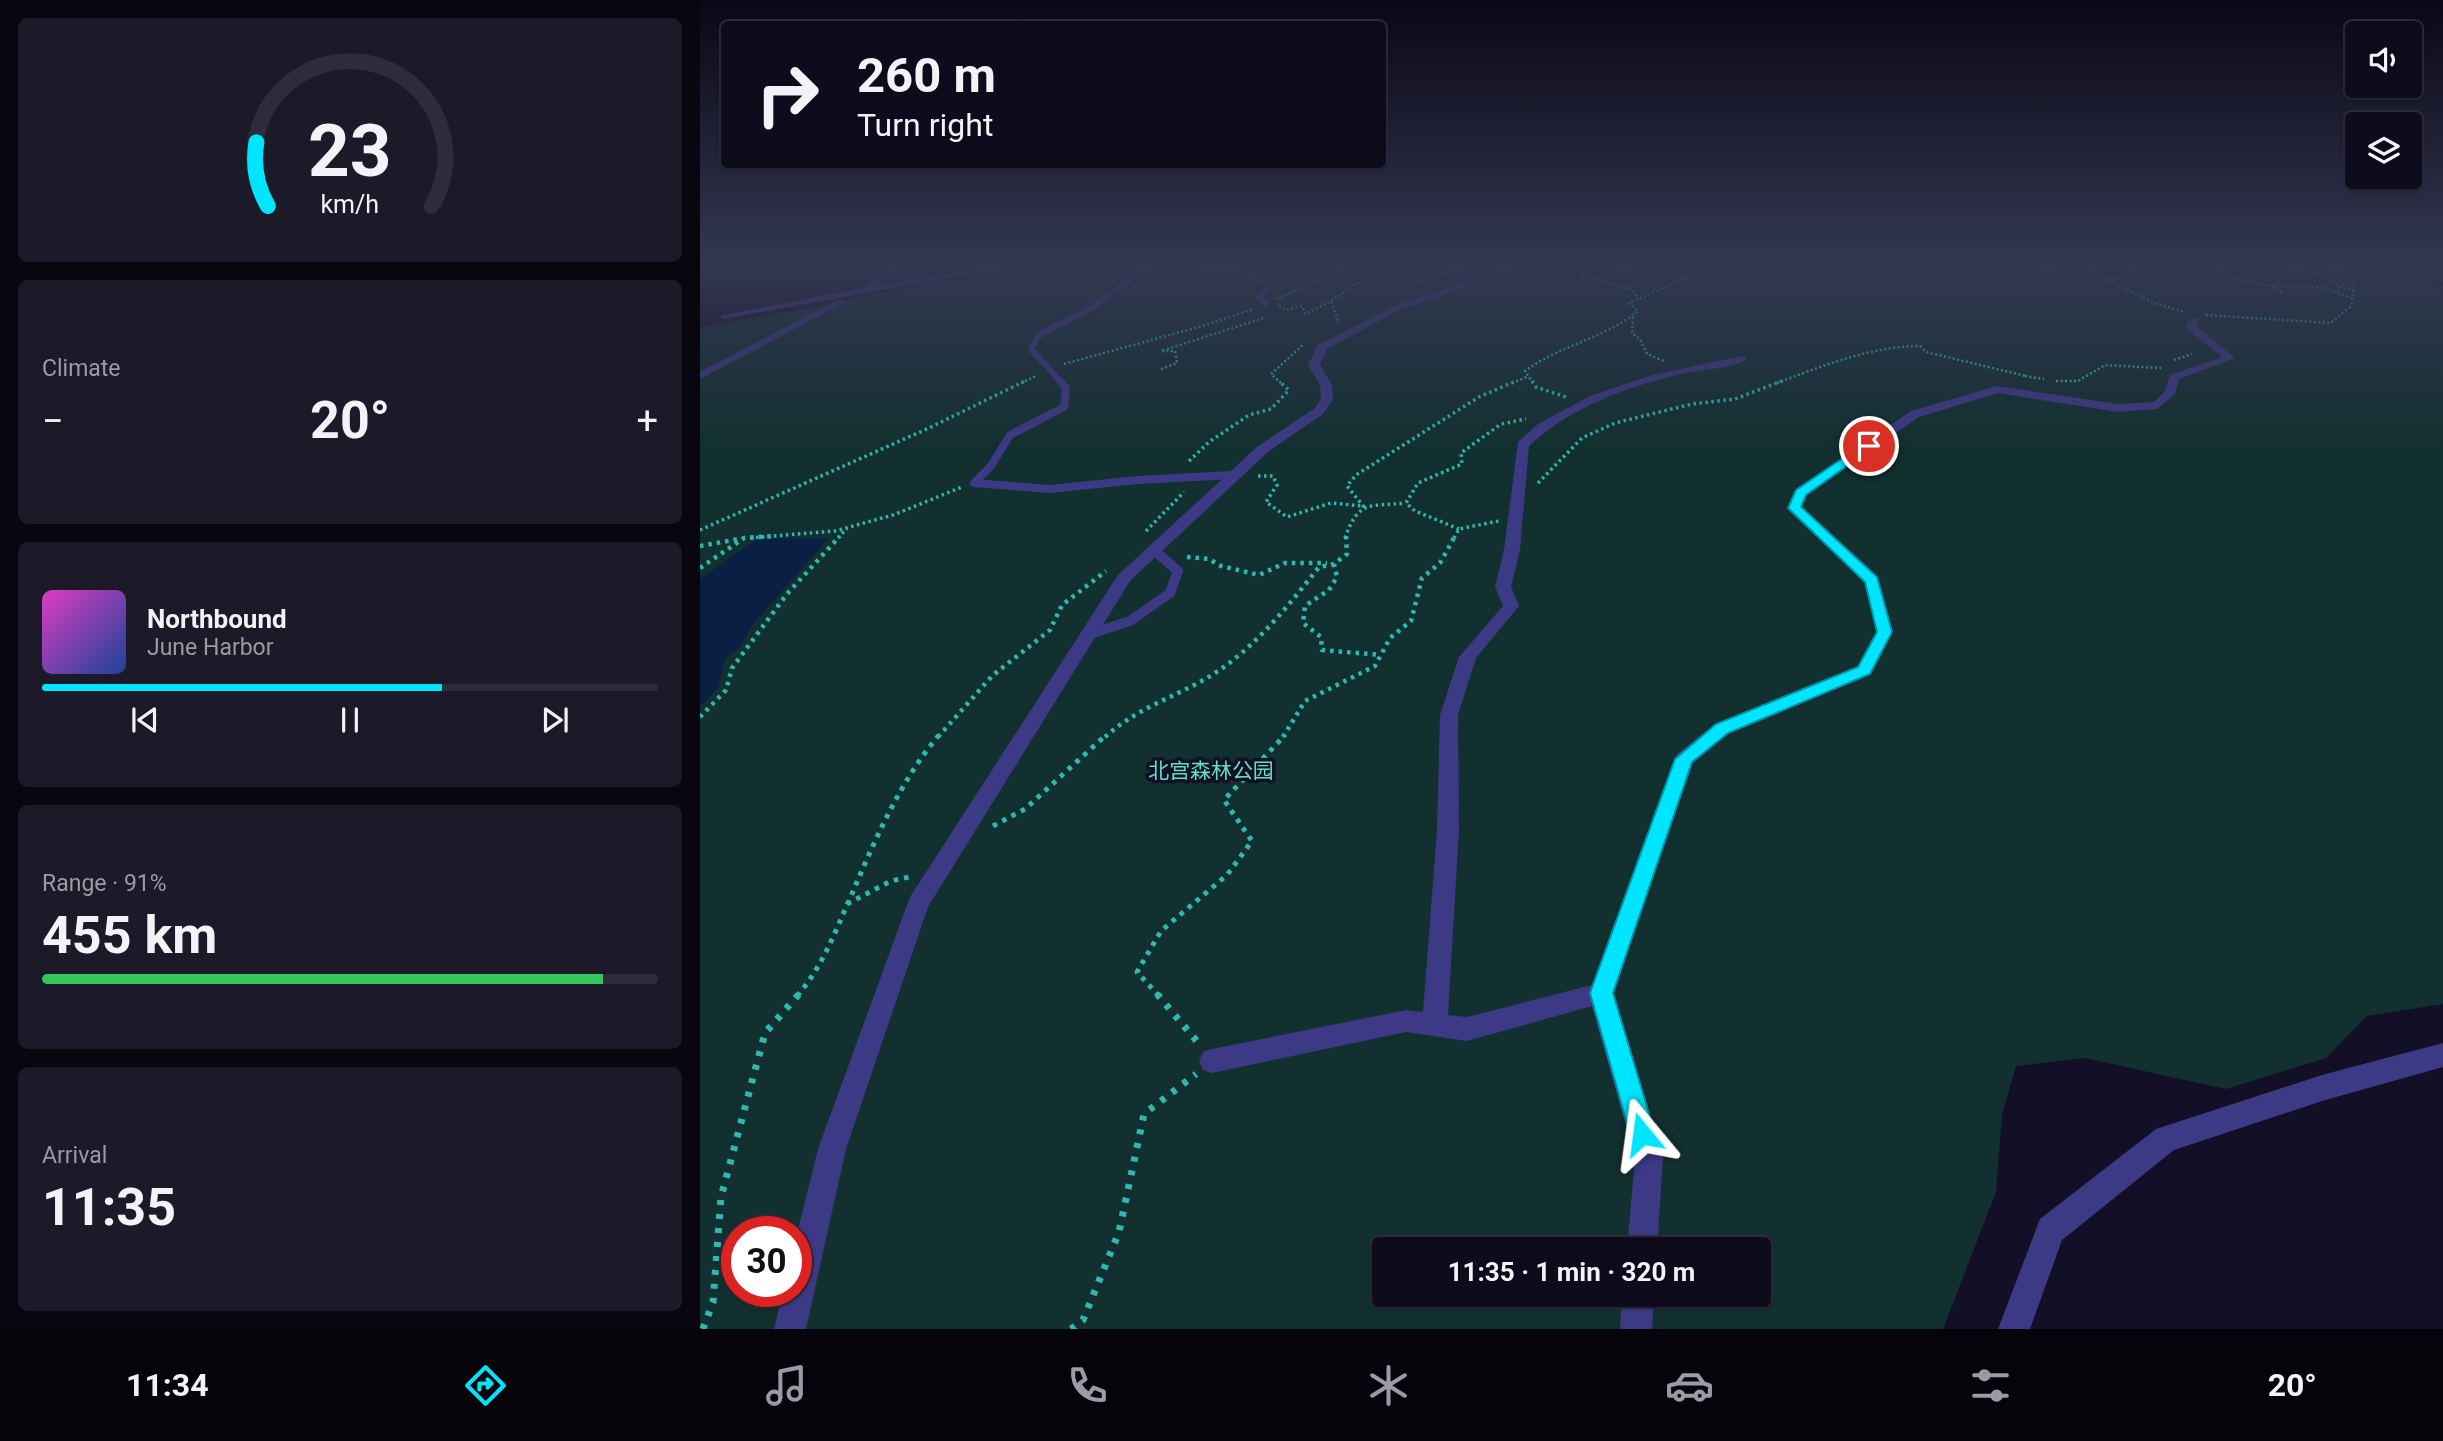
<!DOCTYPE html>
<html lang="en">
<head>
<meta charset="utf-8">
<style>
	:root { --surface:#0e0b1c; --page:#1c1929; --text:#f1f3f6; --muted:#9b9ba3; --line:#2e2b3b; --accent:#00e5ff }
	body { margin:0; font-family:Roboto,"Noto Sans SC",sans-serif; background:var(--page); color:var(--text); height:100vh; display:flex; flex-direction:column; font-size:26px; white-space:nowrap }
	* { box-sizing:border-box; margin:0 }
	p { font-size:23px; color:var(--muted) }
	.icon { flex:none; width:38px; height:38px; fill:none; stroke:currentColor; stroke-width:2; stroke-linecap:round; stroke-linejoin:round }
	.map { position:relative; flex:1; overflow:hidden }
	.panel { display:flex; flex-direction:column; gap:18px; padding:18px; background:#08060f; width:700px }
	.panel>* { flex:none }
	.guide { position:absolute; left:21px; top:21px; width:665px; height:147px; border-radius:7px; box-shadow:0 2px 5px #0004,0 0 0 2px var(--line); background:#0e0b1c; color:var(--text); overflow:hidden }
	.fabs { position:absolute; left:1645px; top:21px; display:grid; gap:14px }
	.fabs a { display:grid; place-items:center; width:77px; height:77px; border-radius:7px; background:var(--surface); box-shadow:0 2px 5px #0004,0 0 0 2px var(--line); font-size:35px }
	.speed { position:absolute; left:21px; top:1216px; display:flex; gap:14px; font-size:35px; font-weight:700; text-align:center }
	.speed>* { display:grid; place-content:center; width:91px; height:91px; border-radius:50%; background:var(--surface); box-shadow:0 2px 5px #0004,0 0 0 2px var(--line); line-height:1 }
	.speed .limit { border:10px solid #d22; background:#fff; color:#111 }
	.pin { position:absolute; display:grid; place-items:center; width:60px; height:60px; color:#fff; margin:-30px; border:4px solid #fff; border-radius:50%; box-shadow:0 2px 7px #0007 }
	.me { position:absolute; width:77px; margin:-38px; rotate:344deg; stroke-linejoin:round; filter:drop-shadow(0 0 5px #0008) }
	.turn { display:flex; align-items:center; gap:24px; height:147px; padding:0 21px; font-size:32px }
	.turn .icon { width:91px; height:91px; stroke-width:2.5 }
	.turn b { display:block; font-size:49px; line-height:60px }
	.big { font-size:52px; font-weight:700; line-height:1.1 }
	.panel .card { flex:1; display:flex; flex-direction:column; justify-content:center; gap:10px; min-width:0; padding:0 24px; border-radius:10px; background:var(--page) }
	.panel .dial { align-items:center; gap:0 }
	.dial svg { height:182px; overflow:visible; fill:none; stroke:var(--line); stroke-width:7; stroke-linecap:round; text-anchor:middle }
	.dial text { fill:var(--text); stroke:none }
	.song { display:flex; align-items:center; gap:21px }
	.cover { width:84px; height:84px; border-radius:10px; background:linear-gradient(135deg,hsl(310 70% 55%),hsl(220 70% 35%)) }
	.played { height:7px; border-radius:4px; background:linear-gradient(90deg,var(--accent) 65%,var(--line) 65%) }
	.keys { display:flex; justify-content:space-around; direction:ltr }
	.heat { display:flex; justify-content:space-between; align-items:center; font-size:38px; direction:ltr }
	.charge { height:10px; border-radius:5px; background:linear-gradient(90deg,#34c759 91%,var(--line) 0) }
	.trip { position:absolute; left:672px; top:1237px; width:399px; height:70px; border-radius:7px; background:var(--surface); box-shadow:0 2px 5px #0004,0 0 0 2px var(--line); font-weight:700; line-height:70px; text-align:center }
	.tabs { display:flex; height:112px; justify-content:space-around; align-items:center; background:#06040b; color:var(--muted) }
	.tabs .icon { width:49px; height:49px }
	.tabs .current { color:var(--accent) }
	.tabs b { font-size:32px; color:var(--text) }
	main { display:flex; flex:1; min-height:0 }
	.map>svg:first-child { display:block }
	.green { fill:#12302f; fill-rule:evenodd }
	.water { fill:#0a1f44 }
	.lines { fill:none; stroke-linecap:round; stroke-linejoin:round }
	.path-far4 { stroke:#2fb8b0; stroke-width:2.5; stroke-dasharray:2 2.5; stroke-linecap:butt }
	.path-far3 { stroke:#2fb8b0; stroke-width:3.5; stroke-dasharray:2.5 3.5; stroke-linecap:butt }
	.path-far2 { stroke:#2fb8b0; stroke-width:4.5; stroke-dasharray:3.5 5; stroke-linecap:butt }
	.path-far1 { stroke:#2fb8b0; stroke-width:5; stroke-dasharray:4.5 6; stroke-linecap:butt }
	.path { stroke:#2fb8b0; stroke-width:7; stroke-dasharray:5 9; stroke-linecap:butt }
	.service-far2 { stroke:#3d3a85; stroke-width:6 }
	.service-far1 { stroke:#3d3a85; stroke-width:8 }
	.service { stroke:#3d3a85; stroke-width:10 }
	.minor { fill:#3d3a85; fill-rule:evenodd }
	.route { fill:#00e5ff; stroke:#0095a6; stroke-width:2 }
	.labels { text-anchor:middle; stroke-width:7; stroke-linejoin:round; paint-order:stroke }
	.park-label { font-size:21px; fill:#5fe0c0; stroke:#130f26 }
</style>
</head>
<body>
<main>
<section class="panel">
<div class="card dial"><svg viewBox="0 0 100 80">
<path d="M14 69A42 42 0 1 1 86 69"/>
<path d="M14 69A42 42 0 0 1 9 41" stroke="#00e5ff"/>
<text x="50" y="56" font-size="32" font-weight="700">23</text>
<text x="50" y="72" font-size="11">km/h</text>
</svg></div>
<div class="card"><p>Climate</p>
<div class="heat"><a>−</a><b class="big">20°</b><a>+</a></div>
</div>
<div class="card">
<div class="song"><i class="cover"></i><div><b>Northbound</b><p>June Harbor</p></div></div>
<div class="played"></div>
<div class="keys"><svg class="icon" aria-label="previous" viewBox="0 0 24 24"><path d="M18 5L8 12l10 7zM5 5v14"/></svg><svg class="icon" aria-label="pause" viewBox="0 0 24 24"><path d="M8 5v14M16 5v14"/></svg><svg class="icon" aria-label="next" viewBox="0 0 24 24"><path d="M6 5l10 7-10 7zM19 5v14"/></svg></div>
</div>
<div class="card"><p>Range · 91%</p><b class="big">455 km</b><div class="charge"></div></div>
<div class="card"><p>Arrival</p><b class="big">11:35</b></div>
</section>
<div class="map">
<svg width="1743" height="1329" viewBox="0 0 1743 1329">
	<rect width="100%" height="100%" fill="#130f26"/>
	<!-- green -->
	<path class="green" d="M355,263H1651L1664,270L1743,287V1004L1667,1016L1626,1058L1526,1089L1385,1058L1316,1066L1302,1115L1296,1192L1243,1329H0V327L121,306L228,283L322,271ZM37,1232H96V1292H37ZM684,1250H1059V1295H684Z"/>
	<!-- water -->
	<path class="water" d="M129,538L53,624L40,647L25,659L18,688L0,707V579L57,539Z"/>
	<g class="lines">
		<!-- path-far4 -->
		<path class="path-far4" d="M886,263L882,276L932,289L937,297
			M1434,263L1426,275L1408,280L1454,303L1484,312
			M1515,263L1513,267L1531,277L1571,286
			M1554,263L1618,274L1640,287L1657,292
			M1370,265L1392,268L1398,278L1408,280
			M895,278L955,263
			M712,286L724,278L766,267
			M1582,293L1571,286L1622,287L1654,299
			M577,299C603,286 631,279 655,263
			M631,301L688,263
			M579,306L586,310L602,306L605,314L631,301L639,323
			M1506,315L1631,323L1651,306L1655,280L1636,270L1608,263
			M933,317L932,333L940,339L947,354L964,361
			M1474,360L1492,354
			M364,364L506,325L553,309
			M461,369L477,363L475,351H461L564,318
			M1325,376L1344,379
			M1356,381H1378L1405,365L1461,368
			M321,383L336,376
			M581,383L571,374L604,344
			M812,383L829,376
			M833,383L825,371C860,345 904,339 938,311L929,303L986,278L969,273V263
			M1077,383C1122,366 1172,346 1220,346L1226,352L1326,376"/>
		<!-- path-far3 -->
		<path class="path-far3" d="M832,381L836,387L866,397
			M489,461L509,442L549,415L571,409L589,390L579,381
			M558,476H573L577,485L566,502L587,517L631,503L663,506
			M838,483L882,438L915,423L992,404L1035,399L1082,381
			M664,507L647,486L656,475L779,397L816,381
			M759,529L715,511L706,503L718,483L762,464L761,453L801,424L826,419
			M0,530L229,428L325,381
			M446,531L484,492
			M50,538L135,531L193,515L262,487
			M138,538L147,528
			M645,538C659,499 669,507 706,503
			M754,538L759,529L799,521"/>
		<!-- path-far2 -->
		<path class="path-far2" d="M646,536L647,554L634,564L637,577L629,590L605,606L603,623L621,637L622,650L681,655
			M0,546L39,539
			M487,557L509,559L521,566L559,575L585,563H627
			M0,568L44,538L73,536
			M0,717L26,690L32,668L87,594L140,536
			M238,737L292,676L350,630L362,605L406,571
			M405,737C438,707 476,697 512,675C555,648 588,606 619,567L634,564
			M583,737L605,701L675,666L690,638L711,621L722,578L740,563L755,536"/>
		<!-- path-far1 -->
		<path class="path-far1" d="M293,826L325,809L406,735
			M147,904L191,881L209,877
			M97,996C124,964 134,934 151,896C174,842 200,781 239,735
			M459,996L437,972L461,931L527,875L552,841L524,800L585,735"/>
		<!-- path -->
		<path class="path" d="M457,994L500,1045
			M3,1329L13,1302L21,1197L65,1033L99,994
			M371,1329L383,1320L419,1232L444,1114L496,1074"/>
		<!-- service-far2 -->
		<path class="service-far2" d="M480,263L555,276L569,286L559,297L565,304
			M1318,263L1350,268L1359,263
			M362,383L331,349L339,335L391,308L453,263"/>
		<!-- service-far1 -->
		<path class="service-far1" d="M360,381L366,388L364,407L310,435L291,466L274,483L350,489L438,480L533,475"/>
		<!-- service -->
		<path class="service" d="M387,635L430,621L470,593L478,571L454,550"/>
		<!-- minor -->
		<path class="minor" d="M194,263H204L177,285L320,263H345L230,281L24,319L19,316L166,287Z
			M820,263H833L700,310L627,349L620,365L632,385L633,399L623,414L568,452L430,581L228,907L146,1149L106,1329H74L83,1292H96V1238L118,1149L210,897L418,575L558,446L615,408L621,399L620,385L608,365L618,345L694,306Z
			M139,299L144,302L142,304L0,379V372Z
			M1491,318H1499L1496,326L1535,358L1479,379L1475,394L1457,409L1418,412L1298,393L1219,417L1107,495L1101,507L1178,577L1193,632L1170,675L1029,734L993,763L913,993L963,1158L957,1250H927L935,1158L892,1006L767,1041L706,1032L512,1073L503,1070L499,1061L503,1052L512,1049L706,1010L723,1012L737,830L740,715L759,657L803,606L795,587L804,550L818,442L838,424L890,396L952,375L1042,356L1047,359C1034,368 1007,369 990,372C932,385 873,405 829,446L820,550L811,587L819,606L776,658L758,715L759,830L748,1015L767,1017L892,985L977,754L1015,724L1157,667L1177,632L1165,582L1089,511L1087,508L1096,490L1211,411L1297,386L1418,404L1454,402L1465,391L1470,375L1522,357L1486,328L1485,326Z
			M1743,1043V1067L1622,1101L1474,1150L1362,1240L1330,1329H1298L1340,1219L1456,1129L1622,1075Z
			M922,1295H954L952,1329H920Z"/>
	</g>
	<!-- sky -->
	<linearGradient id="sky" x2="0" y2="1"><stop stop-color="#0a0815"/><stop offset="0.59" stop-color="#333752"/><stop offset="1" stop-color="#333752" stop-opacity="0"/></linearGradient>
	<rect width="1743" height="449" fill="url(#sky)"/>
	<!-- route -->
	<path class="route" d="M1165,443L1175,446L1106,495L1101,507L1177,577L1192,632L1170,674L1028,733L992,762L913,993L955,1134L951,1143L942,1147L933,1143L930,1134L890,993L975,759L1016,724L1158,667L1177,632L1165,582L1088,508L1096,490Z"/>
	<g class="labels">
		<!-- park labels -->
		<g class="park-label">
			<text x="511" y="778">北宫森林公园</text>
		</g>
	</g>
</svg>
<div class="fabs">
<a><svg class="icon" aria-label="sound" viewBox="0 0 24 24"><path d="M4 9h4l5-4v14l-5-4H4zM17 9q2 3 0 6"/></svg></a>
<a><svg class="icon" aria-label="layers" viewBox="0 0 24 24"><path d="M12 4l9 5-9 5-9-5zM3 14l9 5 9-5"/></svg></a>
</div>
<div class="speed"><div class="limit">30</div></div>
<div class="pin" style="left:1169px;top:446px;background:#d93025"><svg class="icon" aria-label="arrive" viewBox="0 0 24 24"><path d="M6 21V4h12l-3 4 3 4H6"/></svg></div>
<svg class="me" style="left:942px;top:1134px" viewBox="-20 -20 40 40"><path d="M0-17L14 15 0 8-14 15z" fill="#00e5ff" stroke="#fff" stroke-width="4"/></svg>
<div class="trip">11:35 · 1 min · 320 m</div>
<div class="guide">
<div class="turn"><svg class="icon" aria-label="right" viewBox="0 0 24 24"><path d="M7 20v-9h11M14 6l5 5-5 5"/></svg><div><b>260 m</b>Turn right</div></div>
</div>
</div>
</main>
<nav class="tabs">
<b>11:34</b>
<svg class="icon current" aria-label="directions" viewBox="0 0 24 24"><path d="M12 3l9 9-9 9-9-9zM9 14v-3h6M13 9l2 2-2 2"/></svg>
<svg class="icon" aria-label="music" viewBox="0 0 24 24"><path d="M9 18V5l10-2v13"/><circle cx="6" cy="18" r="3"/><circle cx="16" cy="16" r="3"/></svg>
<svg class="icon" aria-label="phone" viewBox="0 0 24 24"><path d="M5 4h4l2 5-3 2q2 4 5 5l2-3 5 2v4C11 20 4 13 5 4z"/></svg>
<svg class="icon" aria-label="climate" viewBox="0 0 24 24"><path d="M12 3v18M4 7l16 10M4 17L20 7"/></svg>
<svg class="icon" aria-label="car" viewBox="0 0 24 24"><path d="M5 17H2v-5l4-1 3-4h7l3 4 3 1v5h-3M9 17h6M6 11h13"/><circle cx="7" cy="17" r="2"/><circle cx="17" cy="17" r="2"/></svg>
<svg class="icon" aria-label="filters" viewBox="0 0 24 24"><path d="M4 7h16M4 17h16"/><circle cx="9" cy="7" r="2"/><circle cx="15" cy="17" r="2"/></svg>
<b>20°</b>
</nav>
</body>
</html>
